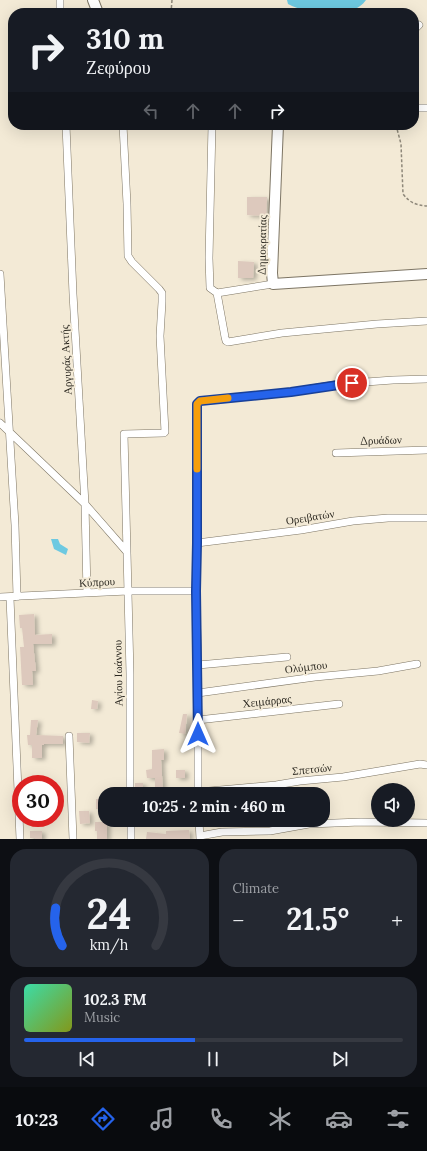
<!DOCTYPE html>
<html lang="en">
<head>
<meta charset="utf-8">
<style>
	:root { --surface:#171b24; --page:#242831; --text:#f1f3f6; --muted:#9ea1a6; --line:#363941; --accent:#2563eb }
	body { margin:0; font-family:Lora,serif; background:var(--page); color:var(--text); height:100vh; display:flex; flex-direction:column; font-size:15px; white-space:nowrap }
	* { box-sizing:border-box; margin:0 }
	p { font-size:13px; color:var(--muted) }
	.icon { flex:none; width:22px; height:22px; fill:none; stroke:currentColor; stroke-width:2; stroke-linecap:round; stroke-linejoin:round }
	.map { position:relative; height:839px; overflow:hidden }
	.sheet { display:flex; flex-direction:column; gap:10px; padding:10px; background:#0d0f14; flex:1 }
	.sheet>* { flex:none }
	.banner { position:absolute; left:8px; top:8px; width:411px; height:122px; border-radius:16px; box-shadow:0 4px 16px #0002; background:#171b24; color:var(--text); overflow:hidden }
	.buttons { position:absolute; left:371px; top:783px; display:grid; gap:8px }
	.buttons a { display:grid; place-items:center; width:44px; height:44px; border-radius:50%; background:var(--surface); box-shadow:0 4px 16px #0002; font-size:20px }
	.speed { position:absolute; left:12px; top:775px; display:flex; gap:8px; font-size:20px; font-weight:700; text-align:center }
	.speed>* { display:grid; place-content:center; width:52px; height:52px; border-radius:50%; background:var(--surface); box-shadow:0 4px 16px #0002; line-height:1 }
	.speed .limit { border:6px solid #d22; background:#fff; color:#111 }
	.pin { position:absolute; display:grid; place-items:center; width:34px; height:34px; color:#fff; margin:-17px; border:2px solid #fff; border-radius:50%; box-shadow:0 1px 4px #0007 }
	.me { position:absolute; width:44px; margin:-22px; rotate:0deg; stroke-linejoin:round; filter:drop-shadow(0 0 3px #0008) }
	.turn { display:flex; align-items:center; gap:14px; height:84px; padding:0 12px; font-size:18px }
	.turn .icon { width:52px; height:52px; stroke-width:2.5 }
	.turn b { display:block; font-size:28px; line-height:34px }
	.lanes { display:flex; align-items:center; height:38px; padding:0 12px; background:#0003; justify-content:center; gap:20px; direction:ltr }
	.lanes .off { opacity:.35 }
	.big { font-size:30px; font-weight:800; line-height:1.1 }
	.sheet .card { flex:1; display:flex; flex-direction:column; justify-content:center; gap:6px; min-width:0; padding:0 14px; border-radius:16px; background:var(--page) }
	.sheet .dial { align-items:center; gap:0 }
	.dial svg { height:104px; overflow:visible; fill:none; stroke:var(--line); stroke-width:7; stroke-linecap:round; text-anchor:middle }
	.dial text { fill:var(--text); stroke:none }
	.song { display:flex; align-items:center; gap:12px }
	.cover { width:48px; height:48px; border-radius:6px; background:linear-gradient(135deg,hsl(160 70% 55%),hsl(70 70% 35%)) }
	.played { height:4px; border-radius:2px; background:linear-gradient(90deg,var(--accent) 45%,var(--line) 45%) }
	.keys { display:flex; justify-content:space-around; direction:ltr }
	.heat { display:flex; justify-content:space-between; align-items:center; font-size:22px; direction:ltr }
	.sheet .tiles { flex:1; display:grid; gap:10px; grid-template-columns:1fr 1fr }
	.card:last-child { grid-column:span 2 }
	.trip { position:absolute; left:98px; top:787px; width:232px; height:40px; border-radius:16px; background:var(--surface); box-shadow:0 4px 16px #0002; font-weight:800; line-height:40px; text-align:center }
	.tab-bar { display:flex; height:64px; justify-content:space-around; align-items:center; background:#090b0e; color:var(--muted) }
	.tab-bar .icon { width:28px; height:28px }
	.tab-bar .current { color:var(--accent) }
	.tab-bar b { font-size:18px; color:var(--text) }
	.map>svg:first-child { display:block }
	.water { fill:#6dc9e1 }
	.building { fill:#ddc9bd; filter:url(#shadow) }
	.lines { fill:none; stroke-linecap:round; stroke-linejoin:round }
	.street-casing { stroke:#7d7564; stroke-width:8 }
	.secondary-casing { stroke:#7d7564; stroke-width:12 }
	.path { stroke:#8e887a; stroke-width:1.5; stroke-dasharray:3 2; stroke-linecap:butt }
	.street { stroke:#fff; stroke-width:7 }
	.secondary { stroke:#fff; stroke-width:10 }
	.route-casing { stroke:#184099; stroke-width:10 }
	.route { stroke:#2563eb; stroke-width:7 }
	.slow { stroke:#f59e0b; stroke-width:7 }
	.labels { text-anchor:middle; stroke-width:4; stroke-linejoin:round; paint-order:stroke }
	.street-label { font-size:11px; fill:#2d2a22; stroke:#f3ead6 }
</style>
</head>
<body>
<div class="map">
<svg width="427" height="839" viewBox="0 0 427 839">
	<defs>
		<filter id="shadow"><feDropShadow dx="3.5" dy="2" stdDeviation="2" flood-color="#0004"/></filter>
	</defs>
	<rect width="100%" height="100%" fill="#f3ead6"/>
	<!-- water -->
	<path class="water" d="M287,0H366C352,21 307,14 288,4Z
		M51,539H58L60,544L68,549L66,555L54,549Z"/>
	<!-- building -->
	<path class="building" d="M247,197H267L266,216L247,215Z
		M238,261L254,262L253,278H238Z
		M34,614L35,635L52,634V644H33L36,671H32L33,685H22L20,647H24L22,628H20L19,615Z
		M92,700L98,701L97,709H91Z
		M183,714H187L185,734L179,733Z
		M31,720H38L36,735L63,736V744H44V745H42V758H32V745H28L27,735H30Z
		M77,733H90L89,743L77,742Z
		M164,749V760H161L163,792H155V778H147L146,770L152,769V750Z
		M176,770H185V778H176Z
		M135,783H143V792H135Z
		M96,799H104V809H96Z
		M79,811H89L90,823L80,824Z
		M95,822H107V839H97V831H95Z
		M189,830L190,839H146L147,832L166,834V831Z
		M30,831H42V839H35V838H30Z"/>
	<g class="lines">
		<defs>
			<path id="street" d="M60,0V13
				M414,30L419,25
				M414,108H427
				M66,125L73,294L85,504L87,593
				M123,125L127,204L128,256L132,262L159,289L162,293V302L160,336L165,432L164,433L124,434L127,552
				M212,125L209,258L210,288L217,293L273,284
				M0,274L15,525L17,597
				M217,293L225,337L226,341L228,342L282,333L377,324L427,321
				M0,423L85,504L127,552L130,674V794
				M336,453L427,450
				M197,543L301,530L353,521L388,518H427
				M0,597L128,591H196
				M10,598L20,839
				M198,665L287,657
				M198,693L315,677L378,671L417,664
				M198,720L339,704
				M69,736L73,839
				M198,792L276,785L300,781L343,777L420,764L427,765
				M198,794V665L196,591L197,543V404L200,401L291,392L339,384L393,380L427,379
				M131,820V839
				M199,820L200,839
				M200,836L222,832L270,831L309,824L361,822L427,823"/>
			<path id="secondary" d="M93,0L98,13
				M278,125L272,273L273,284L427,274"/>
		</defs>
		<!-- street casing -->
		<use href="#street" class="street-casing"/>
		<!-- secondary casing -->
		<use href="#secondary" class="secondary-casing"/>
		<!-- path -->
		<path class="path" d="M171,13L172,0
			M396,125L401,144L403,194C410,203 416,205 427,206"/>
		<!-- street -->
		<use href="#street" class="street"/>
		<!-- secondary -->
		<use href="#secondary" class="secondary"/>
	</g>
	<g class="lines">
		<defs>
			<path id="route" d="M198,734L196,591L197,543V404L200,401L291,392L352,383"/>
		</defs>
		<!-- route casing -->
		<use href="#route" class="route-casing"/>
		<!-- route -->
		<use href="#route" class="route"/>
		<!-- slow -->
		<path class="slow" d="M197,469V404L200,401L228,398"/>
	</g>
	<g class="labels">
		<!-- street labels -->
		<g class="street-label">
			<text transform="translate(262 245) rotate(-89)" y="4">Δημοκρατίας</text>
			<text transform="translate(66 360) rotate(-93)" y="4">Αργυράς Ακτής</text>
			<text transform="translate(381 440) rotate(-2)" y="4">Δρυάδων</text>
			<text transform="translate(310 517) rotate(-9)" y="4">Ορειβατών</text>
			<text transform="translate(97 582) rotate(-3)" y="4">Κύπρου</text>
			<text transform="translate(306 667) rotate(-7)" y="4">Ολύμπου</text>
			<text transform="translate(118 673) rotate(-91)" y="4">Αγίου Ιωάννου</text>
			<text transform="translate(267 701) rotate(-6)" y="4">Χειμάρρας</text>
			<text transform="translate(312 769) rotate(-6)" y="4">Σπετσών</text>
		</g>
	</g>
</svg>
<div class="buttons">
<a><svg class="icon" aria-label="sound" viewBox="0 0 24 24"><path d="M4 9h4l5-4v14l-5-4H4zM17 9q2 3 0 6"/></svg></a>
</div>
<div class="speed"><div class="limit">30</div></div>
<div class="pin" style="left:352px;top:383px;background:#d93025"><svg class="icon" aria-label="arrive" viewBox="0 0 24 24"><path d="M6 21V4h12l-3 4 3 4H6"/></svg></div>
<svg class="me" style="left:198px;top:734px" viewBox="-20 -20 40 40"><path d="M0-17L14 15 0 8-14 15z" fill="#2563eb" stroke="#fff" stroke-width="4"/></svg>
<div class="trip">10:25 · 2 min · 460 m</div>
<div class="banner">
<div class="turn"><svg class="icon" aria-label="right" viewBox="0 0 24 24"><path d="M7 20v-9h11M14 6l5 5-5 5"/></svg><div><b>310 m</b>Ζεφύρου</div></div>
<div class="lanes"><svg class="icon off" aria-label="left" viewBox="0 0 24 24"><path d="M17 20v-9H6M10 6l-5 5 5 5"/></svg><svg class="icon off" aria-label="ahead" viewBox="0 0 24 24"><path d="M12 20V5M6 11l6-6 6 6"/></svg><svg class="icon off" aria-label="ahead" viewBox="0 0 24 24"><path d="M12 20V5M6 11l6-6 6 6"/></svg><svg class="icon" aria-label="right" viewBox="0 0 24 24"><path d="M7 20v-9h11M14 6l5 5-5 5"/></svg></div>
</div>
</div>
<section class="sheet">
<div class="tiles">
<div class="card dial"><svg viewBox="0 0 100 80">
<path d="M14 69A42 42 0 1 1 86 69"/>
<path d="M14 69A42 42 0 0 1 9 40" stroke="#2563eb"/>
<text x="50" y="56" font-size="32" font-weight="700">24</text>
<text x="50" y="72" font-size="11">km/h</text>
</svg></div>
<div class="card"><p>Climate</p>
<div class="heat"><a>−</a><b class="big">21.5°</b><a>+</a></div>
</div>
<div class="card">
<div class="song"><i class="cover"></i><div><b>102.3 FM</b><p>Music</p></div></div>
<div class="played"></div>
<div class="keys"><svg class="icon" aria-label="previous" viewBox="0 0 24 24"><path d="M18 5L8 12l10 7zM5 5v14"/></svg><svg class="icon" aria-label="pause" viewBox="0 0 24 24"><path d="M8 5v14M16 5v14"/></svg><svg class="icon" aria-label="next" viewBox="0 0 24 24"><path d="M6 5l10 7-10 7zM19 5v14"/></svg></div>
</div>
</div>
</section>
<nav class="tab-bar">
<b>10:23</b>
<svg class="icon current" aria-label="directions" viewBox="0 0 24 24"><path d="M12 3l9 9-9 9-9-9zM9 14v-3h6M13 9l2 2-2 2"/></svg>
<svg class="icon" aria-label="music" viewBox="0 0 24 24"><path d="M9 18V5l10-2v13"/><circle cx="6" cy="18" r="3"/><circle cx="16" cy="16" r="3"/></svg>
<svg class="icon" aria-label="phone" viewBox="0 0 24 24"><path d="M5 4h4l2 5-3 2q2 4 5 5l2-3 5 2v4C11 20 4 13 5 4z"/></svg>
<svg class="icon" aria-label="climate" viewBox="0 0 24 24"><path d="M12 3v18M4 7l16 10M4 17L20 7"/></svg>
<svg class="icon" aria-label="car" viewBox="0 0 24 24"><path d="M5 17H2v-5l4-1 3-4h7l3 4 3 1v5h-3M9 17h6M6 11h13"/><circle cx="7" cy="17" r="2"/><circle cx="17" cy="17" r="2"/></svg>
<svg class="icon" aria-label="filters" viewBox="0 0 24 24"><path d="M4 7h16M4 17h16"/><circle cx="9" cy="7" r="2"/><circle cx="15" cy="17" r="2"/></svg>
</nav>
</body>
</html>
